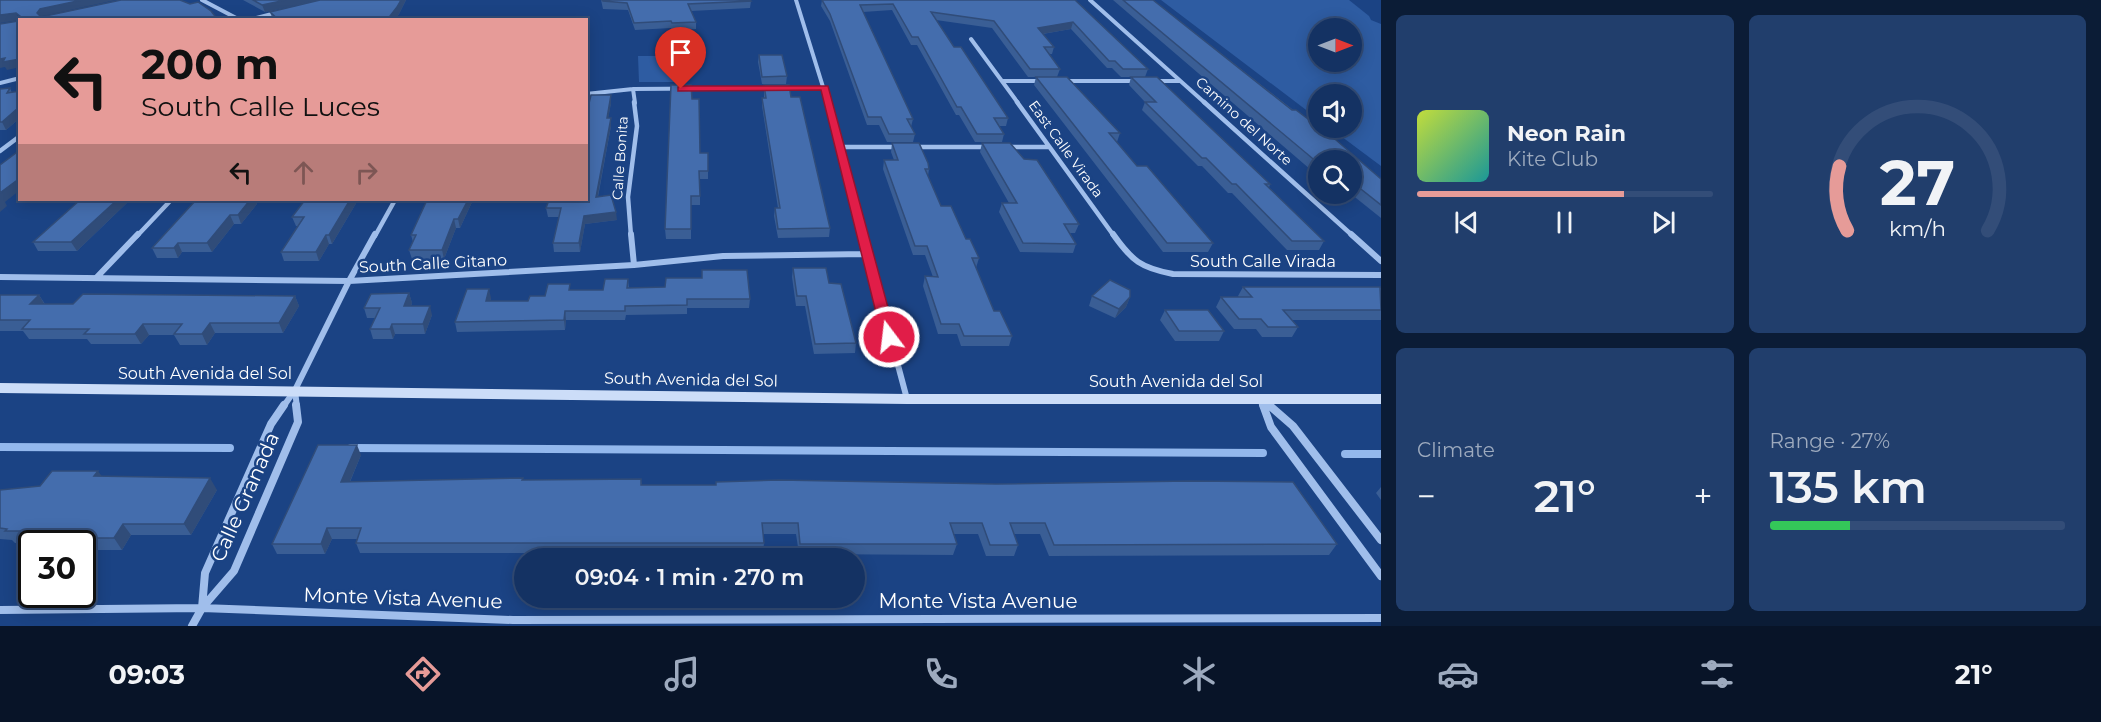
<!DOCTYPE html>
<html lang="en">
<head>
<meta charset="utf-8">
<style>
	:root { --surface:#143263; --page:#213e6c; --text:#f1f3f6; --muted:#9daabe; --line:#334d78; --accent:#e69b98 }
	body { margin:0; font-family:Montserrat,sans-serif; background:var(--page); color:var(--text); height:100vh; display:flex; flex-direction:column; font-size:22px; white-space:nowrap }
	* { box-sizing:border-box; margin:0 }
	p { font-size:20px; color:var(--muted) }
	.icon { flex:none; width:33px; height:33px; fill:none; stroke:currentColor; stroke-width:2; stroke-linecap:round; stroke-linejoin:round }
	.map { position:relative; flex:1; overflow:hidden }
	.details { display:flex; flex-direction:column; gap:15px; padding:15px; background:#0b1c36; width:720px }
	.details>* { flex:none }
	.guide { position:absolute; left:18px; top:18px; width:570px; height:183px; border-radius:0px; box-shadow:0 3px 15px #0003,0 0 0 2px var(--line); background:#e69b98; color:#111; overflow:hidden }
	.needle { width:39px; rotate:90deg }
	.tools { position:absolute; left:1308px; top:18px; display:grid; gap:12px }
	.tools a { display:grid; place-items:center; width:54px; height:54px; border-radius:50%; background:var(--surface); box-shadow:0 3px 15px #0003,0 0 0 2px var(--line); font-size:30px }
	.speed { position:absolute; left:18px; top:530px; display:flex; gap:12px; font-size:30px; font-weight:700; text-align:center }
	.speed>* { display:grid; place-content:center; width:78px; height:78px; border-radius:50%; background:var(--surface); box-shadow:0 3px 15px #0003,0 0 0 2px var(--line); line-height:1 }
	.speed .limit { border:3px solid #111; border-radius:9px; background:#fff; color:#111 }
	.pin { position:absolute; display:grid; place-items:center; width:51px; height:51px; color:#fff; margin:-62px -26px; border-radius:50% 50% 50% 0; rotate:-45deg; box-shadow:0 0 6px #0007 }
	.pin .icon { rotate:45deg }
	.me { position:absolute; width:66px; margin:-33px; rotate:345deg; stroke-linejoin:round; filter:drop-shadow(0 0 4px #0008) }
	.turn { display:flex; align-items:center; gap:21px; height:126px; padding:0 24px; font-size:27px }
	.turn .icon { width:78px; height:78px; stroke-width:2.5 }
	.turn b { display:block; font-size:42px; line-height:51px }
	.lanes { display:flex; align-items:center; height:57px; padding:0 24px; background:#0003; justify-content:center; gap:30px; direction:ltr }
	.lanes .off { opacity:.35 }
	.big { font-size:45px; font-weight:600; line-height:1.1 }
	.details .card { flex:1; display:flex; flex-direction:column; justify-content:center; gap:9px; min-width:0; padding:0 21px; border-radius:9px; background:var(--page) }
	.details .dial { align-items:center; gap:0 }
	.dial svg { height:156px; overflow:visible; fill:none; stroke:var(--line); stroke-width:7; stroke-linecap:round; text-anchor:middle }
	.dial text { fill:var(--text); stroke:none }
	.song { display:flex; align-items:center; gap:18px }
	.cover { width:72px; height:72px; border-radius:9px; background:linear-gradient(135deg,hsl(70 70% 55%),hsl(180 70% 35%)) }
	.played { height:6px; border-radius:3px; background:linear-gradient(90deg,var(--accent) 70%,var(--line) 70%) }
	.keys { display:flex; justify-content:space-around; direction:ltr }
	.heat { display:flex; justify-content:space-between; align-items:center; font-size:33px; direction:ltr }
	.charge { height:9px; border-radius:4px; background:linear-gradient(90deg,#34c759 27%,var(--line) 0) }
	.details .tiles { flex:1; display:grid; gap:15px; grid-template-columns:repeat(2,1fr) }
	.trip { position:absolute; left:514px; top:548px; width:351px; height:60px; border-radius:30px; background:var(--surface); box-shadow:0 3px 15px #0003,0 0 0 2px var(--line); font-weight:600; line-height:60px; text-align:center }
	.menu { display:flex; height:96px; justify-content:space-around; align-items:center; background:#081428; color:var(--muted) }
	.menu .icon { width:42px; height:42px }
	.menu .on { color:var(--accent) }
	.menu b { font-size:27px; color:var(--text) }
	main { display:flex; flex:1; min-height:0 }
	.map>svg:first-child { display:block }
	.green { fill:#2e5ca2; fill-rule:evenodd }
	.lines { fill:none; stroke-linecap:round; stroke-linejoin:round }
	.stream { stroke:#93b8ed; stroke-width:8 }
	.street-far3 { stroke:#a0beeb; stroke-width:4 }
	.street-far2 { stroke:#a0beeb; stroke-width:4.5 }
	.street-far1 { stroke:#a0beeb; stroke-width:6 }
	.street { stroke:#a0beeb; stroke-width:8 }
	.secondary { fill:#ccddf8; fill-rule:evenodd }
	.wall { fill:#3a5e95 }
	.shaded-wall { fill:#304c79 }
	.building { fill:#446dad; stroke:#304c79; stroke-width:1.5 }
	.route { fill:#e11d48; stroke:#92132f; stroke-width:1.5 }
	.labels { text-anchor:middle; stroke-width:5; stroke-linejoin:round; paint-order:stroke }
	.far-street-label { font-size:14px; fill:#fff; stroke:#1b4384 }
	.street-label { font-size:16px; fill:#fff; stroke:#1b4384 }
	.near-street-label { font-size:20px; fill:#fff; stroke:#1b4384 }
</style>
</head>
<body>
<main>
<div class="map">
<svg width="1381" height="626" viewBox="0 0 1381 626">
	<rect width="100%" height="100%" fill="#1b4384"/>
	<!-- green -->
	<path class="green" d="M1161,0H1349L1369,16L1371,20L1381,24V166L1330,128H1352V94H1318V119ZM1318,28H1352V62H1318Z
		M638,56H677L679,82H639Z"/>
	<g class="lines">
		<!-- stream -->
		<path class="stream" d="M0,447L230,448
			M351,448L1263,453
			M1345,454H1381"/>
		<!-- street-far3 -->
		<path class="street-far3" d="M202,0L240,20
			M796,0L828,103
			M1090,0L1205,103
			M248,20L276,13
			M971,39L1018,103
			M1002,81H1042
			M1061,81H1138
			M1154,81H1180
			M0,83L20,78
			M783,88H825
			M633,89L635,103
			M586,94L633,89L770,88"/>
		<!-- street-far2 -->
		<path class="street-far2" d="M827,102L864,236
			M1017,102L1114,236
			M1204,102L1353,236
			M841,147H899
			M915,147H989
			M1005,147H1049
			M0,151L20,136
			M137,236L171,200
			M375,236L395,200
			M631,236L628,197L637,126L634,102"/>
		<!-- street-far1 -->
		<path class="street-far1" d="M631,234L634,265
			M863,234L907,399
			M1113,234C1132,261 1141,268 1173,274L1381,275
			M1351,234L1381,261
			M0,277L349,281L634,265L723,256L866,254
			M97,277L138,234
			M295,391L297,407
			M1260,398L1263,407
			M1262,399L1271,407
			M283,407L295,390L349,281L375,234"/>
		<!-- street -->
		<path class="street" d="M1263,405L1271,427L1381,576
			M1269,405L1293,426L1381,540
			M202,608L205,573L271,424L284,405
			M0,610L202,608L513,620L1381,618
			M192,626L202,608L234,571L298,422L296,405"/>
		<!-- secondary -->
		<path class="secondary" d="M0,383L907,394H1381V404H907L0,393Z"/>
	</g>
	<!-- wall -->
	<path class="wall" d="M243,0H320L265,12Z
		M320,0H406L399,14L395,20H273L270,12Z
		M601,0H750L751,1L750,8L691,11L696,22V29L672,31L671,28L635,30L628,10L603,9Z
		M822,0H1075L1148,69L1145,77H1121L1112,68H1107L1071,29L1043,34L1054,47L1052,54H1049L1060,69L1057,77H1028L992,28L936,20L954,47L1008,118L1006,126H999L1004,134L1002,142H975L959,115H956L917,45H911L892,10L863,12L913,119L911,127L915,134L913,142H887L879,125H867L830,21L821,6Z
		M1113,0H1153L1381,179V218L1351,194H1352V160H1318V176Z
		M759,55L787,76L786,84H762L758,62Z
		M1036,77L1120,133L1117,142H1116L1137,166L1213,243L1208,252H1163L1034,85Z
		M1131,77L1270,184L1269,188L1324,241L1319,250H1287L1232,193H1228L1202,166H1198L1142,110L1145,102L1129,85Z
		M764,85L791,97L830,228L829,237L778,238L774,216L775,208H778L762,106V98H764Z
		M10,88L12,93L20,91V118L6,130H0V89Z
		M611,95V103L608,118H611V126L598,197L617,220L585,224L580,252H554L553,243L559,217H548L546,208Z
		M692,99L700,153H708V179H700V205H691V239H666L665,229Z
		M892,143L929,169L928,176L941,206L966,239L979,258L976,268L994,311L1012,336L1009,346H961L957,334H938L923,286L925,276L933,277L925,255H913L883,169L884,160H894L891,152Z
		M982,143L1079,224L1075,233H1070L1076,244L1073,253L1020,252L999,212L1002,203H1009L980,152Z
		M80,200H130L77,251H38L33,242Z
		M196,200H255L257,204L241,224H234L212,252H182L178,258H157L152,248Z
		M358,200L332,244H329L319,261H284L281,252L298,226H296L292,217Z
		M473,200L460,228H456L444,259H412L409,250L413,242L411,235Z
		M793,268L829,283L856,343L855,353L814,354L805,306H796L792,277Z
		M628,279L629,288L750,299L749,308H687V314L626,315L625,320H566L565,330L457,332L455,322L491,298L490,301H528L545,296L571,290H603Z
		M1243,287L1381,288V320H1292L1298,327L1292,337H1262L1256,329H1234L1216,307L1221,297H1239L1238,296Z
		M409,293L412,303L411,306L432,315L425,334H395L393,339H373L370,329L376,318H367L364,308Z
		M0,295H39L45,304H73L295,296L299,306L283,333H215L207,345H180L174,335H149L141,344H91L87,339H29L23,331H0Z
		M1092,296L1130,297L1126,307L1115,318L1089,306Z
		M1165,310L1224,331L1219,341H1175L1160,320Z
		M361,455L350,482L641,479L642,485L1337,544L1329,555L1049,556L1040,534H1014L1018,545L1014,556H986L978,534H953L957,544L953,555L799,554L796,534H763L764,543L763,553H360L356,543L357,539H332L325,554H277L272,544Z
		M102,476L217,490L191,535H131L122,550H82V543H15L12,540L0,539V490L40,486Z
		M1381,487V500L1376,493Z"/>
	<!-- shaded-wall -->
	<path class="shaded-wall" d="M82,0H116L43,16L40,20L37,13L40,9Z
		M286,0H320L265,12L262,5Z
		M401,0H406L399,14L395,20H387Z
		M16,13L20,20L0,23V15Z
		M1073,22L1071,29L1036,35L1038,28Z
		M5,58L20,59V67L7,70L5,67L0,68V59Z
		M611,95V103L607,126V118Z
		M20,103V118L6,130L2,122Z
		M611,118V126L596,205V197Z
		M20,178V190L5,202L7,206L0,212V193Z
		M117,200H130L77,251L71,242Z
		M248,200H255L257,204L241,224L238,215Z
		M350,200H358L332,244L329,235Z
		M468,200H473L460,228L458,219Z
		M616,212L617,220L585,224L580,252L579,243L584,216Z
		M230,215L234,224L212,252L207,243Z
		M454,219L456,228L444,259L442,250Z
		M326,235L329,244L319,261L316,252Z
		M178,243L182,252L178,258L174,248Z
		M489,289L491,298L488,310L486,301Z
		M409,293L412,303L407,315L404,306Z
		M39,295L45,305L30,304Z
		M295,296L299,306L283,333L279,323Z
		M1130,297L1126,307L1115,318L1119,309Z
		M430,306L432,315L425,334L423,324Z
		M565,311L566,320L565,330L564,320Z
		M210,323L215,333L207,345L202,334Z
		M143,324L149,335L141,344L135,334Z
		M392,324L395,334L393,339L390,329Z
		M357,445L361,455L345,493L341,482Z
		M98,471L106,482L94,476Z
		M210,478L217,490L191,535L184,524Z
		M123,524L131,535L122,550L114,538Z
		M327,528L332,539L325,554L321,544Z"/>
	<!-- building -->
	<path class="building" d="M0,0H82L40,9L37,13L41,17L121,0H180L190,4L198,2L211,11L218,20H186V17L175,20H20V59L3,62L5,58L0,59V24L18,21L21,17L16,13L0,15Z
		M253,0H286L262,5Z
		M320,0H401L397,7L387,20H279L270,12Z
		M602,0H750L751,1L688,4L696,22L672,23L671,21L634,23L627,3L603,1Z
		M822,0H1075L1148,69H1123L1115,61H1109L1073,22L1038,28L1054,47H1044L1060,69H1030L994,21L931,12L954,47H961L1008,118H994L1004,134H977L961,107H957L918,37H912L893,4L860,5L913,119H907L915,134H889L881,117H868L830,14Z
		M1123,0H1153L1292,110H1296L1336,140L1381,179V205L1352,182V160H1318V163Z
		M759,55H782L787,76L762,77Z
		M1036,77H1067L1120,133H1109L1137,166H1147L1213,243H1167Z
		M1131,77H1157L1270,184H1265L1324,241H1292L1236,184H1232L1206,158H1202L1145,102H1156Z
		M671,85H691L692,99H699L700,153H708V171H699L700,196H691V229H665Z
		M764,85H789L791,97H800L830,228L778,229L775,208H780L762,98H766Z
		M10,88L7,93L20,91V103L18,108L2,122H0V89Z
		M591,95H611L607,118H611L596,197L611,195L616,212L584,216L579,243H553L561,208H546L549,200H586V116Z
		M892,143H919L928,163L929,169H925L941,206H951L966,239H970L979,258H972L994,311H1000L1012,336H964L959,324H941L925,276L938,277L927,246H915L884,160H898Z
		M982,143H1010L1024,159L1037,160L1079,224H1064L1076,244L1023,243L1002,203H1017Z
		M20,150V178L0,193V165Z
		M80,200H117L71,242H33Z
		M196,200H250L238,215H230L207,243H178L174,248H152Z
		M305,200H350L329,235H326L316,252H281L304,217H292Z
		M427,200H468L458,219H454L442,250H409L416,235H411Z
		M793,268H826L829,283L841,284L856,343L815,344L806,296H797Z
		M702,270H747L750,299H687V305L625,306V311H565L564,320L455,322L467,289H489L486,301H528L530,296H545L548,284H570L569,290H603L605,279H628L627,288L665,287L666,278H702Z
		M1110,280L1130,290V297L1119,309L1092,296Z
		M1243,287H1380L1381,310H1283L1298,327H1268L1261,319H1239L1221,297H1252Z
		M409,293L404,306H430L423,324H392L390,329H370L380,308H364L371,294Z
		M83,294L295,296L279,323H210L202,334H174L182,324H143L135,334H84L89,329H22L30,320H0V295H39L30,304H73Z
		M1165,310H1208L1224,331H1179Z
		M318,445H357L341,482L523,478L522,480L641,479V485H716V482L779,480L996,484L1189,481L1293,482L1337,544L1054,545L1045,523H1010L1018,545H990L982,523H950L957,544H800L798,523H762L764,543H356L361,528H327L321,544H272Z
		M52,471H98L94,476L210,478L184,524H123L114,538H62L67,531H5L7,529L0,528V490L40,486Z"/>
	<!-- route -->
	<path class="route" d="M681,86H828L896,337L894,340L889,341L882,337L821,90L678,91V87Z"/>
	<g class="labels">
		<!-- far-street labels -->
		<g class="far-street-label">
			<text transform="translate(1244 121) rotate(42)" y="5">Camino del Norte</text>
			<text transform="translate(1066 149) rotate(54)" y="5">East Calle Virada</text>
			<text transform="translate(620 158) rotate(-86)" y="5">Calle Bonita</text>
		</g>
		<!-- street labels -->
		<g class="street-label">
			<text x="1263" y="267">South Calle Virada</text>
			<text transform="translate(433 263) rotate(-3)" y="6">South Calle Gitano</text>
			<text x="205" y="379">South Avenida del Sol</text>
			<text transform="translate(691 379) rotate(1)" y="6">South Avenida del Sol</text>
			<text x="1176" y="387">South Avenida del Sol</text>
		</g>
		<!-- near-street labels -->
		<g class="near-street-label">
			<text transform="translate(245 497) rotate(-66)" y="7">Calle Granada</text>
			<text transform="translate(403 598) rotate(2)" y="7">Monte Vista Avenue</text>
			<text x="978" y="608">Monte Vista Avenue</text>
		</g>
	</g>
</svg>
<div class="tools">
<a><svg class="needle" viewBox="-14 -14 28 28"><path d="M0-13l5 13h-10z" fill="#e53935"/><path d="M0 13l5-13h-10z" fill="#9daabe"/></svg></a>
<a><svg class="icon" aria-label="sound" viewBox="0 0 24 24"><path d="M4 9h4l5-4v14l-5-4H4zM17 9q2 3 0 6"/></svg></a>
<a><svg class="icon" aria-label="search" viewBox="0 0 24 24"><circle cx="10" cy="10" r="6"/><path d="M15 15l6 6"/></svg></a>
</div>
<div class="speed"><div class="limit">30</div></div>
<div class="pin" style="left:681px;top:89px;background:#d93025"><svg class="icon" aria-label="arrive" viewBox="0 0 24 24"><path d="M6 21V4h12l-3 4 3 4H6"/></svg></div>
<svg class="me" style="left:889px;top:337px" viewBox="-20 -20 40 40"><circle r="17" fill="#e11d48" stroke="#fff" stroke-width="3"/><path d="M0-11L8 9 0 5-8 9z" fill="#fff"/></svg>
<div class="trip">09:04 · 1 min · 270 m</div>
<div class="guide">
<div class="turn"><svg class="icon" aria-label="left" viewBox="0 0 24 24"><path d="M17 20v-9H6M10 6l-5 5 5 5"/></svg><div><b>200 m</b>South Calle Luces</div></div>
<div class="lanes"><svg class="icon" aria-label="left" viewBox="0 0 24 24"><path d="M17 20v-9H6M10 6l-5 5 5 5"/></svg><svg class="icon off" aria-label="ahead" viewBox="0 0 24 24"><path d="M12 20V5M6 11l6-6 6 6"/></svg><svg class="icon off" aria-label="right" viewBox="0 0 24 24"><path d="M7 20v-9h11M14 6l5 5-5 5"/></svg></div>
</div>
</div>
<section class="details">
<div class="tiles">
<div class="card">
<div class="song"><i class="cover"></i><div><b>Neon Rain</b><p>Kite Club</p></div></div>
<div class="played"></div>
<div class="keys"><svg class="icon" aria-label="previous" viewBox="0 0 24 24"><path d="M18 5L8 12l10 7zM5 5v14"/></svg><svg class="icon" aria-label="pause" viewBox="0 0 24 24"><path d="M8 5v14M16 5v14"/></svg><svg class="icon" aria-label="next" viewBox="0 0 24 24"><path d="M6 5l10 7-10 7zM19 5v14"/></svg></div>
</div>
<div class="card dial"><svg viewBox="0 0 100 80">
<path d="M14 69A42 42 0 1 1 86 69"/>
<path d="M14 69A42 42 0 0 1 10 36" stroke="#e69b98"/>
<text x="50" y="56" font-size="32" font-weight="700">27</text>
<text x="50" y="72" font-size="11">km/h</text>
</svg></div>
<div class="card"><p>Climate</p>
<div class="heat"><a>−</a><b class="big">21°</b><a>+</a></div>
</div>
<div class="card"><p>Range · 27%</p><b class="big">135 km</b><div class="charge"></div></div>
</div>
</section>
</main>
<nav class="menu">
<b>09:03</b>
<svg class="icon on" aria-label="directions" viewBox="0 0 24 24"><path d="M12 3l9 9-9 9-9-9zM9 14v-3h6M13 9l2 2-2 2"/></svg>
<svg class="icon" aria-label="music" viewBox="0 0 24 24"><path d="M9 18V5l10-2v13"/><circle cx="6" cy="18" r="3"/><circle cx="16" cy="16" r="3"/></svg>
<svg class="icon" aria-label="phone" viewBox="0 0 24 24"><path d="M5 4h4l2 5-3 2q2 4 5 5l2-3 5 2v4C11 20 4 13 5 4z"/></svg>
<svg class="icon" aria-label="climate" viewBox="0 0 24 24"><path d="M12 3v18M4 7l16 10M4 17L20 7"/></svg>
<svg class="icon" aria-label="car" viewBox="0 0 24 24"><path d="M5 17H2v-5l4-1 3-4h7l3 4 3 1v5h-3M9 17h6M6 11h13"/><circle cx="7" cy="17" r="2"/><circle cx="17" cy="17" r="2"/></svg>
<svg class="icon" aria-label="filters" viewBox="0 0 24 24"><path d="M4 7h16M4 17h16"/><circle cx="9" cy="7" r="2"/><circle cx="15" cy="17" r="2"/></svg>
<b>21°</b>
</nav>
</body>
</html>
